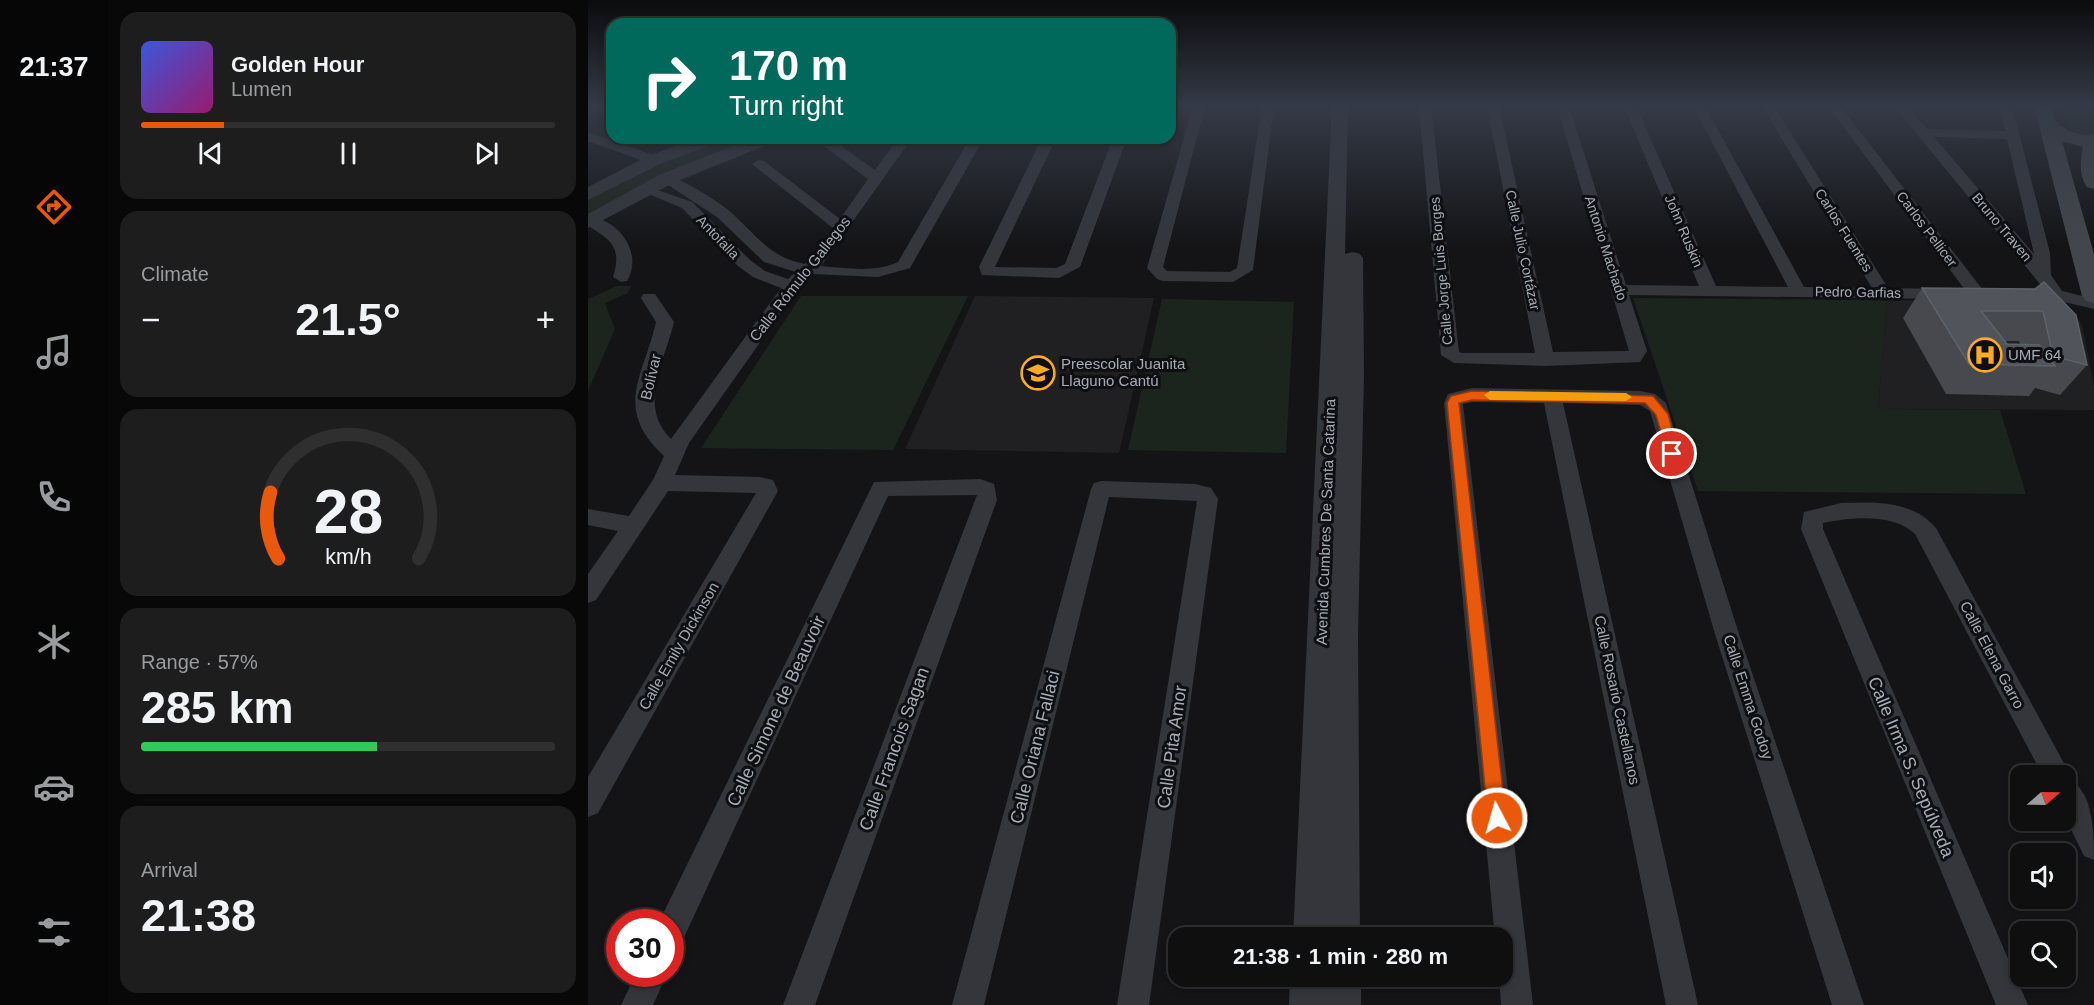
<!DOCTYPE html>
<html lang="en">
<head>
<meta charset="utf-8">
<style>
	:root { --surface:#0f0f10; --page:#1d1d1e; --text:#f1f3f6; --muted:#9b9c9f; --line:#2f2f30; --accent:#ea580c }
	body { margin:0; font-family:Arial,sans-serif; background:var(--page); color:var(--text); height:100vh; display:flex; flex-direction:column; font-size:22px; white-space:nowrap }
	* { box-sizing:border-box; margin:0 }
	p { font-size:20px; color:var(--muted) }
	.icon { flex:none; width:33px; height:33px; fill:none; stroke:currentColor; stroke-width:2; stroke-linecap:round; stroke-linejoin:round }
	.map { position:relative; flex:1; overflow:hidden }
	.sheet { display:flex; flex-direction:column; gap:12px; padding:12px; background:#080809; width:480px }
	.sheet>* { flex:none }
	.banner { position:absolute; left:18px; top:18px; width:570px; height:126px; border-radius:18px; box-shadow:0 3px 9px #0003,0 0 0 2px var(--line); background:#00695c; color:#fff; overflow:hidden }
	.needle { width:39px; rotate:70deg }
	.tools { position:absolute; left:1422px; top:765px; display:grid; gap:12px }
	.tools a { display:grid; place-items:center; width:66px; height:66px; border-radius:12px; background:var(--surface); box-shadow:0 3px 9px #0003,0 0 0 2px var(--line); font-size:30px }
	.speed { position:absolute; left:18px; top:909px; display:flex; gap:12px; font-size:30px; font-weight:700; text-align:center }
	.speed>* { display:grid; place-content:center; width:78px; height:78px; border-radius:50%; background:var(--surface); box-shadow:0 3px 9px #0003,0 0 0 2px var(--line); line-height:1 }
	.speed .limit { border:9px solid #d22; background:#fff; color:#111 }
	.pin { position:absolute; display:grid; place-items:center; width:51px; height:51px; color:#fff; margin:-26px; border:3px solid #fff; border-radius:50%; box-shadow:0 2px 6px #0007 }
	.me { position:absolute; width:66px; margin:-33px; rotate:354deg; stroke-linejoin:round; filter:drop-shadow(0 0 4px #0008) }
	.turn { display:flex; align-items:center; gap:21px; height:126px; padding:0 24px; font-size:27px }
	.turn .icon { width:78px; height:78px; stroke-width:2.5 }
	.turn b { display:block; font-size:42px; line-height:51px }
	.big { font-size:45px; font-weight:600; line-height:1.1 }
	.sheet .widget { flex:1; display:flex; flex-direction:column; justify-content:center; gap:9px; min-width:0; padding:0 21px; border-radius:18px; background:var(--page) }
	.sheet .dial { align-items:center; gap:0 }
	.dial svg { height:156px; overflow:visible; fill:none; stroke:var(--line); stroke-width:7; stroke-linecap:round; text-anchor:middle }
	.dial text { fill:var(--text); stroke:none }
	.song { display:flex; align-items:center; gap:18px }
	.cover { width:72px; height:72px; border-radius:9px; background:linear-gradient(135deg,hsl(230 70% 55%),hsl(320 70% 35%)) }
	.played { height:6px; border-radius:3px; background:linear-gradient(90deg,var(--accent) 20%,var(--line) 20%) }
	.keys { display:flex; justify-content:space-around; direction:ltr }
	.heat { display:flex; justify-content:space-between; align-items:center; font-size:33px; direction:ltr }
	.charge { height:9px; border-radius:4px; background:linear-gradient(90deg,#34c759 57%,var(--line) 0) }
	.trip { position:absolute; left:580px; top:927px; width:345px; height:60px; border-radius:18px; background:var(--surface); box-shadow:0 3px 9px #0003,0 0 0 2px var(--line); font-weight:600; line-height:60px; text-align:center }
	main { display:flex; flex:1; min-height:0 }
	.tabs { display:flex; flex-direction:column; width:108px; justify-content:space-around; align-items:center; background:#060606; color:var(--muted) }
	.tabs .icon { width:42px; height:42px }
	.tabs .current { color:var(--accent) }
	.tabs b { font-size:27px; color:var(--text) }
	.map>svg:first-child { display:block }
	.built { fill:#202023 }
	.green { fill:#1c251d }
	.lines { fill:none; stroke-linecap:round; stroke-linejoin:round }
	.minor { fill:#35363c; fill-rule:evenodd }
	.tertiary { fill:#35363c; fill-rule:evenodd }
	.secondary { fill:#43464c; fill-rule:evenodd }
	.wall { fill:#47494f; fill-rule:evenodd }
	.building { fill:#51545a; stroke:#5e6269; stroke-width:1.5 }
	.route { fill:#ea580c; stroke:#983908; stroke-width:1.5 }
	.slow { fill:#f59e0b }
	.labels { text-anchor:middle; stroke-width:6; stroke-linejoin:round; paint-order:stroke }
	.far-street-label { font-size:14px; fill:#a5acb8; stroke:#0f0f11 }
	.street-label { font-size:15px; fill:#a5acb8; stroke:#0f0f11 }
	.poi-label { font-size:15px; fill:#a5acb8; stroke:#0f0f11; text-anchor:start }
	.near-street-label { font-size:18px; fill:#a5acb8; stroke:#0f0f11 }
</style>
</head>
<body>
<main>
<nav class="tabs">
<b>21:37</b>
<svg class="icon current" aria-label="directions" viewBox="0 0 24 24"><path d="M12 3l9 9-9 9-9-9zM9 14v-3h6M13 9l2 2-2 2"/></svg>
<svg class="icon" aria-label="music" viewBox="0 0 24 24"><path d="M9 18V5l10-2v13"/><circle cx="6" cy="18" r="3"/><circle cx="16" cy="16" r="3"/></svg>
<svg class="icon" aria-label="phone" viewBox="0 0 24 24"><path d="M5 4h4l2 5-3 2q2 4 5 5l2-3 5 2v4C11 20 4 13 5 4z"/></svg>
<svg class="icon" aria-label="climate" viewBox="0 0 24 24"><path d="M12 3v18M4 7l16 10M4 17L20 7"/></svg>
<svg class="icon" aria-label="car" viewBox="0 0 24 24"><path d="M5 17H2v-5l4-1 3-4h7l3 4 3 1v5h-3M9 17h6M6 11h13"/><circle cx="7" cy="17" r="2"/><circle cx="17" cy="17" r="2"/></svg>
<svg class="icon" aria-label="filters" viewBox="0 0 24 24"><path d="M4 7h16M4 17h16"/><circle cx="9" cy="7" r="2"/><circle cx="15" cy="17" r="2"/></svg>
</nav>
<section class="sheet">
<div class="widget">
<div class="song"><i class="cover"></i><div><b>Golden Hour</b><p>Lumen</p></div></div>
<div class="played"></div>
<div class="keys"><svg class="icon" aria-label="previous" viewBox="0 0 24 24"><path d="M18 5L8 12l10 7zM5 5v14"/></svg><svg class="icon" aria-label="pause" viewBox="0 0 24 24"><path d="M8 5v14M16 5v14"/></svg><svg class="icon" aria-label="next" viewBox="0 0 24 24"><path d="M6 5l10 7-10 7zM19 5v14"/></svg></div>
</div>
<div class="widget"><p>Climate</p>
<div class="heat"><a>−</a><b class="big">21.5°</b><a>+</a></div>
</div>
<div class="widget dial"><svg viewBox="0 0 100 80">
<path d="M14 69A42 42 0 1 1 86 69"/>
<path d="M14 69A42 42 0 0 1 10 35" stroke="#ea580c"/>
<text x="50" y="56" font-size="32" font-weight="700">28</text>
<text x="50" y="72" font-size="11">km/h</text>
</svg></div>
<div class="widget"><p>Range · 57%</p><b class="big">285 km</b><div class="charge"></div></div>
<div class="widget"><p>Arrival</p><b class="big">21:38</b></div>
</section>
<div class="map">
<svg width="1506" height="1005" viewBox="0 0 1506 1005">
	<rect width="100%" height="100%" fill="#141416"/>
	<!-- built -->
	<path class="built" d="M387,296L566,298L531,453L317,449Z
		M1299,300L1478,303L1494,325L1506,386V410L1290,409Z"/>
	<!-- green -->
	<path class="green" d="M1471,106H1506V136H1485Z
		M134,138H170L0,217V198L60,167Z
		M29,286H43L40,293L17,303L27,329L0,391V299Z
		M213,296H380L305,450L113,448Z
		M1045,298L1299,300L1290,409L1412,410L1438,494L1110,491Z
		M574,299L706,302L698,453L540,450Z"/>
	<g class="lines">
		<!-- minor -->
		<path class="minor" d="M605,106H617L575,267L579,271L642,272L649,268L674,106H686L665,270L645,282L575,281L569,279L559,268Z
			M831,106H843L871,352L874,353H947L899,106H911L965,352L1041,351L969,106H981L1038,285L1111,286L1036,106H1048L1128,286L1200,287L1105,106H1117L1216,287L1284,288L1174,106H1186L1300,288L1360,289L1368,294L1360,299L1041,295L1059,351L1052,362L958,366L866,363L853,355Z
			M1240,106H1252L1395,290L1397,294L1395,298H1383Z
			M1306,106H1318L1339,129L1417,131L1412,106H1424L1462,253L1463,275L1474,291L1506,299V309L1468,300L1433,298L1431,294L1433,290L1456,289ZM1346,137L1419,139L1446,254Z
			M0,132L71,157L73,160L71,163H61L0,141Z
			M225,138H242L287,170L310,138H324L233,266C258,268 287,273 310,262L382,138H396L322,268L290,277L224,274L209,290L101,443L87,475L172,477L185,480L190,491L10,813L0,817V777L168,493L80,491L8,600L0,603V574L30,531L0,525V509L41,516L65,480L76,456C25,408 55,378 68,322L53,298L55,294H67L86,322C77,361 49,406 83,439L193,288L165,277L150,266L94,208L51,190L58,186L104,202L162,260L177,271L200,279L208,272L176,262L129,217L71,179L78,175L83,176C103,185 122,196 139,209C167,232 179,257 217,264L245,228L164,164L171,160L176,161L252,219L280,179Z
			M454,138H468L407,267L468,268L477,264L525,138H539L492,267L471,278L394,275L391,267Z
			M0,217C30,218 56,253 39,281L33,282L25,277C34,248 24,240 0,226Z
			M884,388L1052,391L1067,394L1078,403L1151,634L1276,1005H1244L1127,634L1062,411L1052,405L975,403L1110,1005H1078L956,403L884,402L875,404L945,1005H913L911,976H915V938H907L856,403L860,394Z
			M392,479L406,484L409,500L227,1005H195L389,495L300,496L93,944L82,948V922H71L286,482Z
			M513,481L607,484L623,488L630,499L561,1005H529L609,501L521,497L396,1005H364L503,489L506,483Z
			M1253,503C1287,502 1324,500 1348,528L1478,767L1482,776L1481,780C1506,790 1506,837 1506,860L1496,856L1478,819V776H1455L1327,534C1306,513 1262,517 1235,523V529L1440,1005H1408L1213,529L1216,512Z
			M48,974H79L65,1005H33Z"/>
		<!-- tertiary -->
		<path class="tertiary" d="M744,106H760L757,254L765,252L772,254L775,258L776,375L770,633L772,938H705Z
			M109,138H134L131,142L72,164L0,200V187L60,156Z
			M165,138H189L186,142L85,183L0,228V214L71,175Z
			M702,976H773V1005H701Z"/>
		<!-- secondary -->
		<path class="secondary" d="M1446,106H1464C1465,109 1466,117 1468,121C1476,131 1494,137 1506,134V189L1499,187C1491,176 1492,160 1495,147L1474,141L1506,254V303L1498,301L1494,296Z"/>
	</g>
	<!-- wall -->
	<path class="wall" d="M1334,288L1447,289L1499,365L1472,395L1447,388L1441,396L1358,394L1315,318ZM1417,341H1431L1432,344H1419Z"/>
	<!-- building -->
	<path class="building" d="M1456,282L1488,315L1499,365L1465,356L1455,311H1393L1419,344L1451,345L1467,366L1381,364L1334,288L1447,289Z"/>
	<!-- sky -->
	<linearGradient id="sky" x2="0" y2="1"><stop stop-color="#0b0b0c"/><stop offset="0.43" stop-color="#343a47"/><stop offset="1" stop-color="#343a47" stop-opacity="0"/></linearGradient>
	<rect width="1506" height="246" fill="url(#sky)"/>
	<!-- route -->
	<path class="route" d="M884,391L1065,396L1080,414L1091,454L1084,459L1080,457L1068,415L1057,403L884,400L871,403L918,818L915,825L909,827L903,825L900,818L859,403L863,396Z"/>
	<!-- slow -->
	<path class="slow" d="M902,391L1038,393L1044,397L1038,401L902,400L896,395Z"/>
	<!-- icons -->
	<defs>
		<symbol id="hospital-ring" viewBox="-11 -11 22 22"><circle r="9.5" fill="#0f0f11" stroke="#fdab26" stroke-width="1.5"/><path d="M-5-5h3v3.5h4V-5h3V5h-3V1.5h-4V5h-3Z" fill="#fdab26"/></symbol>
		<symbol id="school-ring" viewBox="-11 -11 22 22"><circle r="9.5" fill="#0f0f11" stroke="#fdab26" stroke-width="1.5"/><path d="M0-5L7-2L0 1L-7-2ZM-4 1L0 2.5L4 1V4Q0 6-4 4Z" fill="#fdab26"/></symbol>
	</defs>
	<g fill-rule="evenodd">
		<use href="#hospital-ring" x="1378" y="336" width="38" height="38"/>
		<use href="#school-ring" x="431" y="354" width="38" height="38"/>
	</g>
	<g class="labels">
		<!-- far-street labels -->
		<g class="far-street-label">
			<text transform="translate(1414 227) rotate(50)" y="5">Bruno Traven</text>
			<text transform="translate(1339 229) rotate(53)" y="5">Carlos Pellicer</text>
			<text transform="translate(1256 230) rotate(58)" y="5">Carlos Fuentes</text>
			<text transform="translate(1096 231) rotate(67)" y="5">John Ruskin</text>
			<text transform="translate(130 237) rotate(46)" y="5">Antofalla</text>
			<text transform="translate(1018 248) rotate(72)" y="5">Antonio Machado</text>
			<text transform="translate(935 250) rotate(78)" y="5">Calle Julio Cortázar</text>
			<text transform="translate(853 271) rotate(-95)" y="5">Calle Jorge Luis Borges</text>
			<text transform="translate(1270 292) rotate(1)" y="5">Pedro Garfias</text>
		</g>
		<!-- street labels -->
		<g class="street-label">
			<text transform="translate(212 279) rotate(-52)" y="5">Calle Rómulo Gallegos</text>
			<text transform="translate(63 377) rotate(-77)" y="5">Bolívar</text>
			<text transform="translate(738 522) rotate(-88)" y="5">Avenida Cumbres De Santa Catarina</text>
			<text transform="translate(91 646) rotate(-60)" y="5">Calle Emily Dickinson</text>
			<text transform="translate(1404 655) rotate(62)" y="5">Calle Elena Garro</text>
			<text transform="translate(1160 697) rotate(72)" y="5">Calle Emma Godoy</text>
			<text transform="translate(1029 700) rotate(78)" y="5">Calle Rosario Castellanos</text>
		</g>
		<!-- poi labels -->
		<g class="poi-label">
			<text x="1420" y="360">UMF 64</text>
			<text x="473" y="369">Preescolar Juanita<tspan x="473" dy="17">Llaguno Cantú</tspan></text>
		</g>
		<!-- near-street labels -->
		<g class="near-street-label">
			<text transform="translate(188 711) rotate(-65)" y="6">Calle Simone de Beauvoir</text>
			<text transform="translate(447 747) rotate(-76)" y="6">Calle Oriana Fallaci</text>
			<text transform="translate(584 747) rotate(-82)" y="6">Calle Pita Amor</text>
			<text transform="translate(306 749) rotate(-70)" y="6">Calle Francois Sagan</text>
			<text transform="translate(1323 767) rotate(67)" y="6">Calle Irma S. Sepúlveda</text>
		</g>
	</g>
</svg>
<div class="tools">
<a><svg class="needle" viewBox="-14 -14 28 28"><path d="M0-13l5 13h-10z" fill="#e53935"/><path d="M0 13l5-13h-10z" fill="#9b9c9f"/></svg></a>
<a><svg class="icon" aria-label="sound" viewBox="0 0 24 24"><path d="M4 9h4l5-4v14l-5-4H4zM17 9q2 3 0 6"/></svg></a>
<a><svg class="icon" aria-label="search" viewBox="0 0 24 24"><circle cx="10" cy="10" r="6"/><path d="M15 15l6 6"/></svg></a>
</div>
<div class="speed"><div class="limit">30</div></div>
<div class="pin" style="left:1084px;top:454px;background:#d93025"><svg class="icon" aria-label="arrive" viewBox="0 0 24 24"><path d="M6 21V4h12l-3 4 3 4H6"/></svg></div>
<svg class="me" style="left:909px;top:818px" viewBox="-20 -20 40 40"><circle r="17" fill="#ea580c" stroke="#fff" stroke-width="3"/><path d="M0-11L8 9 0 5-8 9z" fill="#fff"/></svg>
<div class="trip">21:38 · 1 min · 280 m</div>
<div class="banner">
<div class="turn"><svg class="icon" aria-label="right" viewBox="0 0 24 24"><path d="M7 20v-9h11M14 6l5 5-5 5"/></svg><div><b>170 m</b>Turn right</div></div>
</div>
</div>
</main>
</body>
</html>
